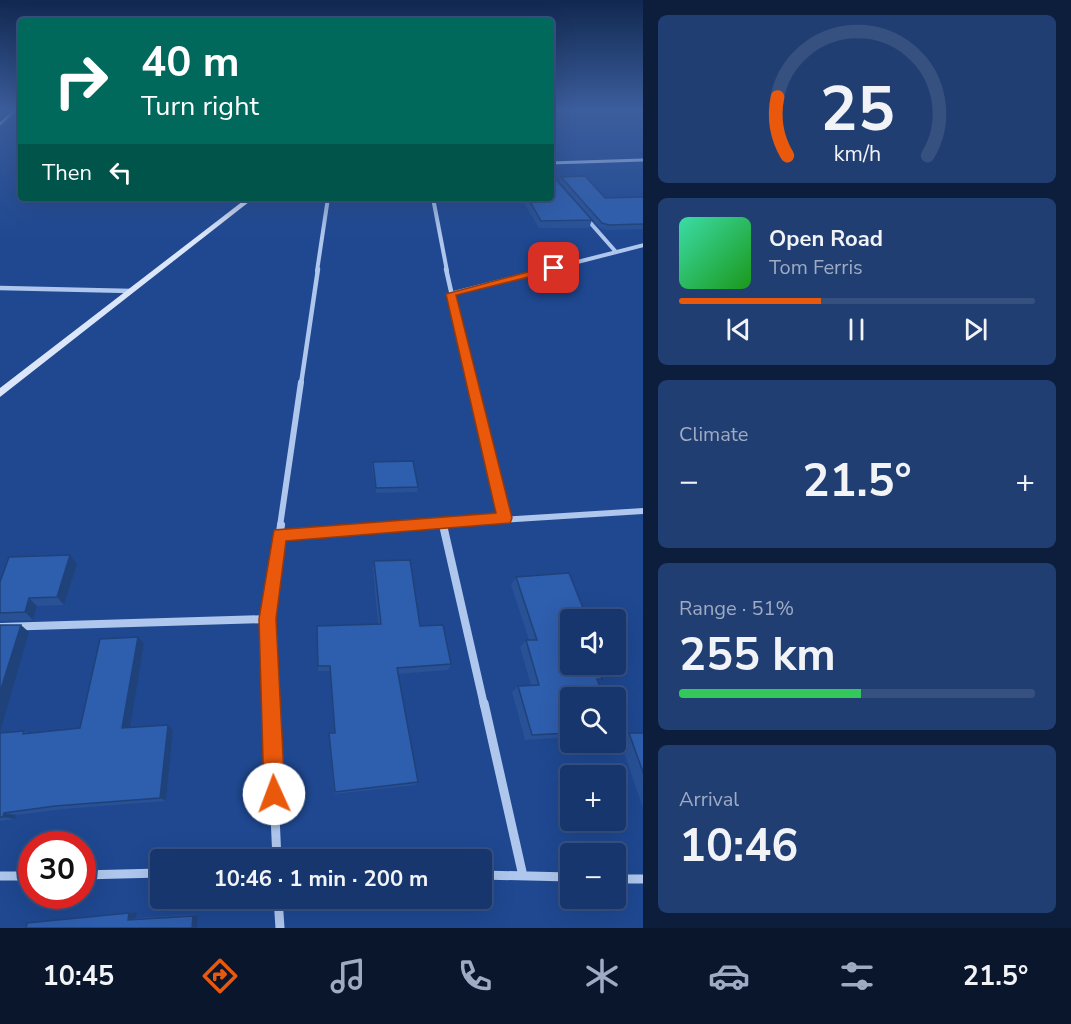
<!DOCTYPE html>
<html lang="en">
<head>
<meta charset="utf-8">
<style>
	:root { --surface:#17366d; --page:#203e72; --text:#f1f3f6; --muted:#9eabc2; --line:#365080; --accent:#ea580c }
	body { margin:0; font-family:"Nunito Sans",sans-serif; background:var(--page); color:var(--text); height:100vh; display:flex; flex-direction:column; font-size:22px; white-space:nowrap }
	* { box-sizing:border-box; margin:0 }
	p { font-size:20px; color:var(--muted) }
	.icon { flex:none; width:33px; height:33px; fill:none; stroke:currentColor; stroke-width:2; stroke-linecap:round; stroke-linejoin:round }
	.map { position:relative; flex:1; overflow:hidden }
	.side { display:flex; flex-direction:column; gap:15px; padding:15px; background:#0d1e3c; width:428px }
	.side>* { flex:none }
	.guide { position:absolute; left:18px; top:18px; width:536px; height:183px; border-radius:6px; box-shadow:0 6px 24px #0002,0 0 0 2px var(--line); background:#00695c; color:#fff; overflow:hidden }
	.buttons { position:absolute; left:560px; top:609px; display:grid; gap:12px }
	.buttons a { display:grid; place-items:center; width:66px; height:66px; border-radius:6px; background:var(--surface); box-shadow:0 6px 24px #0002,0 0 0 2px var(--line); font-size:30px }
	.speed { position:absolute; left:18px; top:831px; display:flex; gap:12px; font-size:30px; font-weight:700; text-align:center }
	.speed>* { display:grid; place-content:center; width:78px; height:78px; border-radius:50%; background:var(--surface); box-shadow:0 6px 24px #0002,0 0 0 2px var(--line); line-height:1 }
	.speed .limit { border:9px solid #d22; background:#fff; color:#111 }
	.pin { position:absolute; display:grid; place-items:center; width:51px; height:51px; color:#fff; margin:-26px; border-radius:12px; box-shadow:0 3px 9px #0006 }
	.me { position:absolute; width:66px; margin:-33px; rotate:358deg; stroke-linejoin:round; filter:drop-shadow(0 0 4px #0008) }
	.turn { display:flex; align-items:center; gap:21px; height:126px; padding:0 24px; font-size:27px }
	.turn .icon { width:78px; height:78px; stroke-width:2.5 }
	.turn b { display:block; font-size:42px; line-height:51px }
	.then { display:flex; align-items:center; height:57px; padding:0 24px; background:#0003; gap:12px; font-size:22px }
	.big { font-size:45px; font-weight:700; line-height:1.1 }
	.side .card { flex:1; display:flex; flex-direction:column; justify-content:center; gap:9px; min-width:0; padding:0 21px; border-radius:9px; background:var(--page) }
	.side .dial { align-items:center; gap:0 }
	.dial svg { height:156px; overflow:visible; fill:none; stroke:var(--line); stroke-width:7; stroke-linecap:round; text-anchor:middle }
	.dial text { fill:var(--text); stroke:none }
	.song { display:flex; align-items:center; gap:18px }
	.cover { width:72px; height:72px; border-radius:9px; background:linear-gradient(135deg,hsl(160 70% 55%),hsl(120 70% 35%)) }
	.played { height:6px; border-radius:3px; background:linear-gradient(90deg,var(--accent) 40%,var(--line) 40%) }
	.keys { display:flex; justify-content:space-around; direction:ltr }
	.heat { display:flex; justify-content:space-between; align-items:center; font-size:33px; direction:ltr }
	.charge { height:9px; border-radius:4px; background:linear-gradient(90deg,#34c759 51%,var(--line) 0) }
	.trip { position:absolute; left:150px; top:849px; width:342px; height:60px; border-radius:6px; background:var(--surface); box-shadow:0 6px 24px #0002,0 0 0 2px var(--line); font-weight:700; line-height:60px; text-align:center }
	.dock { display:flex; height:96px; justify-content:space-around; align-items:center; background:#09162c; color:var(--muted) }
	.dock .icon { width:42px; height:42px }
	.dock .active { color:var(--accent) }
	.dock b { font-size:27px; color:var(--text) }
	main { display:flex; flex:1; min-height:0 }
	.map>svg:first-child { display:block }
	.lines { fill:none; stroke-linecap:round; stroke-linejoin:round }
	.street-far5 { stroke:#afc7ed; stroke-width:3 }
	.street-far4 { stroke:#afc7ed; stroke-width:4 }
	.street-far3 { stroke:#afc7ed; stroke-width:4.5 }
	.street-far2 { stroke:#afc7ed; stroke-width:6 }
	.street-far1 { stroke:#afc7ed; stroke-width:8 }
	.street { stroke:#afc7ed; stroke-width:9 }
	.secondary { fill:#dce6fa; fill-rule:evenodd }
	.wall { fill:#285196 }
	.shaded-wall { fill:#20427a }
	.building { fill:#2e5eae; stroke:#20427a; stroke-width:1.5 }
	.route { fill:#ea580c; stroke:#983908; stroke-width:1.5 }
</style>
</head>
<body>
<main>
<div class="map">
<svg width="644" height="928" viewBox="0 0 644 928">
	<rect width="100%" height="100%" fill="#1f4891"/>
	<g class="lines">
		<!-- street-far5 -->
		<path class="street-far5" d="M0,124L16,109
			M550,163L644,160"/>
		<!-- street-far4 -->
		<path class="street-far4" d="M433,198L447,271
			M587,219L616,252
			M317,271L328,198
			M542,271L644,245"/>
		<!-- street-far3 -->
		<path class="street-far3" d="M446,269L472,384
			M0,288L131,291
			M451,294L548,269
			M301,384L318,269"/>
		<!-- street-far2 -->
		<path class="street-far2" d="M472,382L504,518
			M443,523L444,526
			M280,526L301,382
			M405,526L644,511"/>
		<!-- street-far1 -->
		<path class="street-far1" d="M443,525L484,705
			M279,534L429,525
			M0,627L267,619
			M271,705L267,619L281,525"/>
		<!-- street -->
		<path class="street" d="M270,703L277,860
			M484,703L523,876
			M82,875L160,873
			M482,875L570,877
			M0,876H32
			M615,879H644
			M278,898L280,928"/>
		<!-- secondary -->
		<path class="secondary" d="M247,198H254L0,397V388Z"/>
	</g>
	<!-- wall -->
	<path class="wall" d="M561,177L605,198L644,197V229L607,230L600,228L560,182Z
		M521,198H550L592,220L589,228H539Z
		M373,462L418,487L417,492L376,493L372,467Z
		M374,561L420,626L451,664L448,670L398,674L418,782L415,785L334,794L329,737V733H334L330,671H318L317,626L378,624L373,568Z
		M77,564L64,605L37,606L33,620L0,621V582Z
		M516,577L583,608L578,613L602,679L570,698V737L525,740L512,692L518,686L531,685L520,647L526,640H529L511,585Z
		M138,637L144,644L129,728L173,730L166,801L64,809L16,815L15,819L0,821V733L24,731L29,733L80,728Z
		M629,733H644V811L619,738Z
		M137,912L136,918L198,914L197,928H26L27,923Z"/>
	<!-- shaded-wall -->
	<path class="shaded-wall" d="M70,555L77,564L64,605L57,597Z
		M29,598L37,606L33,620L25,612Z
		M21,625L29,632L0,732V692Z
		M138,637L144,644L129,733L122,728Z
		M168,725L173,730L166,801L160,798Z
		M4,813L16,815L15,819L3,817Z
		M137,912L136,918L128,920L129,913Z
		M198,914L197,928H192L193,916Z"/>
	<!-- building -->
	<path class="building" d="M550,173L592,220L541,221L528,198H550Z
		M585,176L605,198L644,197V224L609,225L602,223L561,177Z
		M413,461L418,487L376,488L373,462Z
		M70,555L57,597L29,598L25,612L0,613V582L9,557Z
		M410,560L420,626L443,625L451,664L397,668L418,782L335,792L329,733H335L330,666H318L317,626L381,624L374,561Z
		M569,573L583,608H576L581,620H570V664H597L602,679H597L604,698H570V733L532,735L518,686L539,685L526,640H537L516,577Z
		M0,625H21L0,692Z
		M138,637L122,728L168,725L160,798L55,806L4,813L3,817H0V733L24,731L23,734L80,728L100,639Z
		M629,733H644V775Z
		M129,913L128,920L193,916L192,928H26L27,923Z"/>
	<!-- sky -->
	<linearGradient id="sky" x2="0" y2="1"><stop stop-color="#112850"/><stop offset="0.46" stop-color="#3c5e9d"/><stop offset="1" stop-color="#3c5e9d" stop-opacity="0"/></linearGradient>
	<rect width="644" height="238" fill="url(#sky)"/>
	<!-- route -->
	<path class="route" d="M554,265L559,268L557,270L456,295L512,518L510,523L286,541L276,619L285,794L282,801L274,804L267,801L264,794L259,619L274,530L496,513L446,294Z"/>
</svg>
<div class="buttons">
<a><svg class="icon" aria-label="sound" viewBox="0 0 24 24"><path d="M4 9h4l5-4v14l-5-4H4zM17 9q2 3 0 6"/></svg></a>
<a><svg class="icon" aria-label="search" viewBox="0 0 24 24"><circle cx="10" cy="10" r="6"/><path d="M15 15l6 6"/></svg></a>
<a>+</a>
<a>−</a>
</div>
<div class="speed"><div class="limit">30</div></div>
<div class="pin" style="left:554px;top:268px;background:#d93025"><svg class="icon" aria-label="arrive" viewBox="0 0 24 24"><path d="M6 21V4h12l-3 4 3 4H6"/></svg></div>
<svg class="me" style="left:274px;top:794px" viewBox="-20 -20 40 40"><circle r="19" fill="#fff"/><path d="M0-13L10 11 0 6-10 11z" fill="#ea580c"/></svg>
<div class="trip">10:46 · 1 min · 200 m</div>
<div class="guide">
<div class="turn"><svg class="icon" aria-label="right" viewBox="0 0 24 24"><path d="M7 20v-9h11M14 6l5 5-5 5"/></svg><div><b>40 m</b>Turn right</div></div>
<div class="then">Then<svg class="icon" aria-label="left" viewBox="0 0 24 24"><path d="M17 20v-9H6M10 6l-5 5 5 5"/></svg></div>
</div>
</div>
<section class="side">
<div class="card dial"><svg viewBox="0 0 100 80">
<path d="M14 69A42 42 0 1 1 86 69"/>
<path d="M14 69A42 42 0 0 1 9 39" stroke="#ea580c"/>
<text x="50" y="56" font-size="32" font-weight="700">25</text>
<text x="50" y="72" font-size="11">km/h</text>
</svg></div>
<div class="card">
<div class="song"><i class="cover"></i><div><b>Open Road</b><p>Tom Ferris</p></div></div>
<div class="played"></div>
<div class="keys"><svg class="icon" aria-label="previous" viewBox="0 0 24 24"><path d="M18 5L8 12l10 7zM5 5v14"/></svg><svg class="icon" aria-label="pause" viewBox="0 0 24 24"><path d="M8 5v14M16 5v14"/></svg><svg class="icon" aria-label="next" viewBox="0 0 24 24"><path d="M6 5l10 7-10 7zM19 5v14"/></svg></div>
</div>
<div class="card"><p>Climate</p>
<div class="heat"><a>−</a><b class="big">21.5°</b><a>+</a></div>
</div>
<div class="card"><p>Range · 51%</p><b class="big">255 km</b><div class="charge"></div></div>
<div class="card"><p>Arrival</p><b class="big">10:46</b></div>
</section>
</main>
<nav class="dock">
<b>10:45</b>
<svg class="icon active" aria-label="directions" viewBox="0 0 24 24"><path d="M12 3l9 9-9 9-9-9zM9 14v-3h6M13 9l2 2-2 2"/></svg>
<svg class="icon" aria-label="music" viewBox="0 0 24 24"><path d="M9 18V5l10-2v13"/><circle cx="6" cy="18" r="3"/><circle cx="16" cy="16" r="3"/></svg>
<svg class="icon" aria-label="phone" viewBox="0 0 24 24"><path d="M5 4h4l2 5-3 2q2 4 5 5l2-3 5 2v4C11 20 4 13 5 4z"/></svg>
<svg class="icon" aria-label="climate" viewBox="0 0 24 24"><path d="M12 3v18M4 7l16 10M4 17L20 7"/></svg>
<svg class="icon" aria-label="car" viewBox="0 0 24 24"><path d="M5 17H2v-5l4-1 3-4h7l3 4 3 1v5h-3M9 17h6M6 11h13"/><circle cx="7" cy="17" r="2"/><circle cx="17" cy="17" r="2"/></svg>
<svg class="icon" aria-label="filters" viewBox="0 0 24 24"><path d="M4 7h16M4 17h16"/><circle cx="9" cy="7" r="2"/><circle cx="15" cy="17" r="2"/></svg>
<b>21.5°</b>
</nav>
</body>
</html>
